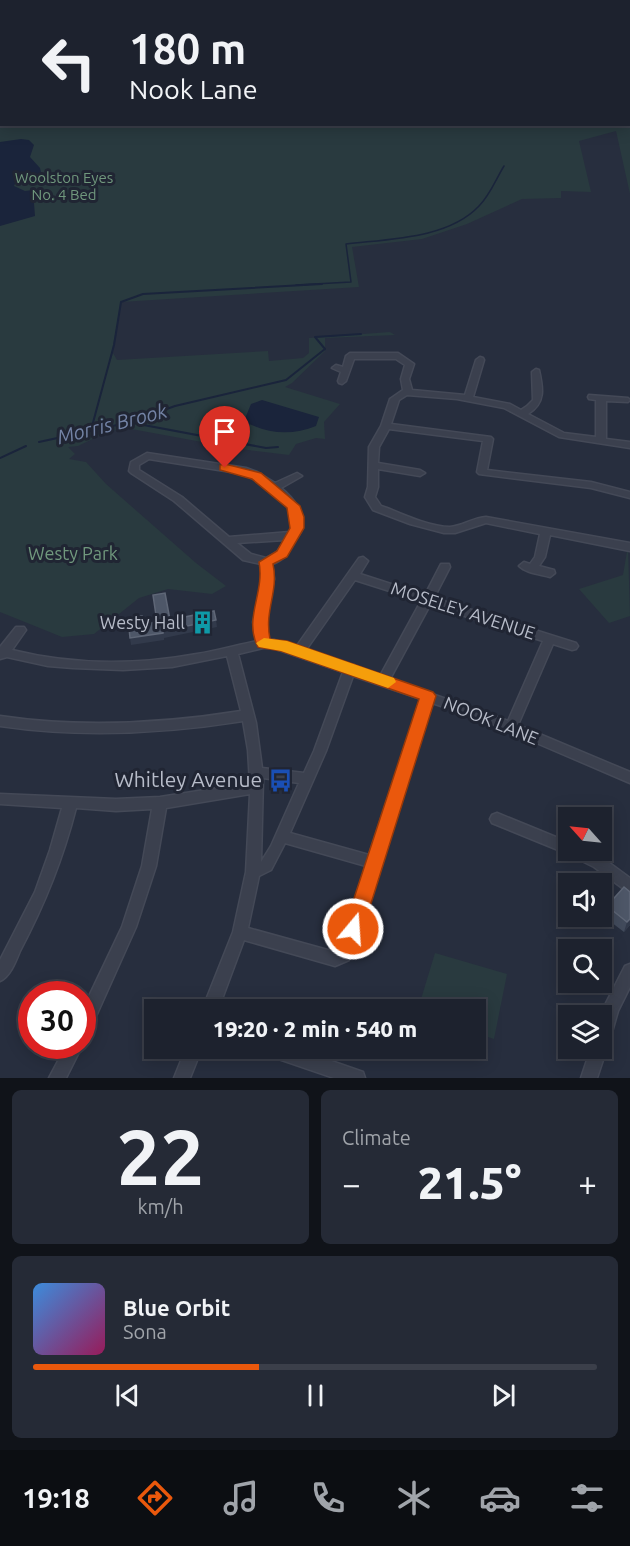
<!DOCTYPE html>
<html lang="en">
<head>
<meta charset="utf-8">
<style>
	:root { --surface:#1d222e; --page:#252a36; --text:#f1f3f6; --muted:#a0a4aa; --line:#3b3f4a; --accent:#ea580c }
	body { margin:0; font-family:Ubuntu,sans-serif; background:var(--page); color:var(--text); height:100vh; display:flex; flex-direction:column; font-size:22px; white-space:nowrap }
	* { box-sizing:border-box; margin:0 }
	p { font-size:20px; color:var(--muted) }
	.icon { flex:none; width:33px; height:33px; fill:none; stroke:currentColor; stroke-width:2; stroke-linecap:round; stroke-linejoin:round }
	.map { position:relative; height:1078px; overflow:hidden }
	.side { display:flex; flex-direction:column; gap:12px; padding:12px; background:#101319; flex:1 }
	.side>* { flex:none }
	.banner { position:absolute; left:0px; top:0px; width:630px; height:126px; box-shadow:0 3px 15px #0003,0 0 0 2px var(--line); background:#1d222e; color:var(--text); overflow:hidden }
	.needle { width:39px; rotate:297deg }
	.buttons { position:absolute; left:558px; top:807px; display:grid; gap:12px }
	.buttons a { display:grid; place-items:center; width:54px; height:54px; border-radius:0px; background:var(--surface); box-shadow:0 3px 15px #0003,0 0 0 2px var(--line); font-size:30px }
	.speed { position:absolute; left:18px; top:981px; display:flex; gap:12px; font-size:30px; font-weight:700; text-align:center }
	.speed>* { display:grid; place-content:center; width:78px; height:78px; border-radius:50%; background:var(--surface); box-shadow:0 3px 15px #0003,0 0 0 2px var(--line); line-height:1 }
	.speed .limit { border:9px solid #d22; background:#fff; color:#111 }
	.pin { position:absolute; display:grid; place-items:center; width:51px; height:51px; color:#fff; margin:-62px -26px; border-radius:50% 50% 50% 0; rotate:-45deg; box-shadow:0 0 6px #0007 }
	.pin .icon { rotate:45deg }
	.me { position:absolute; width:66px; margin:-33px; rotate:18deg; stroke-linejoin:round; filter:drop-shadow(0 0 4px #0008) }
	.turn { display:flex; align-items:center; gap:21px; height:126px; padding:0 30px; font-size:27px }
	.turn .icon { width:78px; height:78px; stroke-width:2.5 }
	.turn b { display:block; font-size:42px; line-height:51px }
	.big { font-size:45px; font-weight:800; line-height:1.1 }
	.side .card { flex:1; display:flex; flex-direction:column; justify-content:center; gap:9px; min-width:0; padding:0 21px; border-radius:9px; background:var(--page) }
	.side .dial { align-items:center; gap:0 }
	.dial b { font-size:78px; line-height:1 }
	.song { display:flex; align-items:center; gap:18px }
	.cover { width:72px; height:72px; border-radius:9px; background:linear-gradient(135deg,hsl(210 70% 55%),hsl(330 70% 35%)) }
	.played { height:6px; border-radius:3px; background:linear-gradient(90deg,var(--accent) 40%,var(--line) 40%) }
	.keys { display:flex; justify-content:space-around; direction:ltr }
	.heat { display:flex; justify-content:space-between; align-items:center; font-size:33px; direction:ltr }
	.side .tiles { flex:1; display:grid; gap:12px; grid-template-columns:1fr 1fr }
	.card:last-child { grid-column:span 2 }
	.trip { position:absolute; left:144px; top:999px; width:342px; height:60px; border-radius:0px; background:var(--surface); box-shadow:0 3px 15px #0003,0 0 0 2px var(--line); font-weight:800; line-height:60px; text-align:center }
	.tabs { display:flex; height:96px; justify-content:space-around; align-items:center; background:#0c0e12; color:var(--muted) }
	.tabs .icon { width:42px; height:42px }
	.tabs .current { color:var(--accent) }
	.tabs b { font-size:27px; color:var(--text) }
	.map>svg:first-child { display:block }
	.green { fill:#293a3f }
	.water { fill:#1a243b }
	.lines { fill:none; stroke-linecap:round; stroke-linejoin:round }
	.stream-far1 { stroke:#1a243b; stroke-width:1.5 }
	.stream { stroke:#1a243b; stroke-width:2 }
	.street-casing { stroke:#444957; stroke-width:3 }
	.street { fill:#3b404e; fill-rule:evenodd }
	.wall { fill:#424b5c }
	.shaded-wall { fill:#323a4b }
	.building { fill:#4e5768; stroke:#5f6777; stroke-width:1.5 }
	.route { fill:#ea580c; stroke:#983908; stroke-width:1.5 }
	.slow { fill:#f59e0b }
	.labels { text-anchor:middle; stroke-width:6; stroke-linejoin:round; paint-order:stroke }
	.far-park-label { font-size:15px; fill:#70987d; stroke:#202533 }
	.park-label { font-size:18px; fill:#70987d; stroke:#202533 }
	.street-label { font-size:18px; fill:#b7bcc9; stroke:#202533 }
	.poi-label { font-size:18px; fill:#b7bcc9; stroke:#202533; text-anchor:end }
	.water-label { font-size:20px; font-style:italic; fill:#7383a5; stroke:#202533 }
	.near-poi-label { font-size:21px; fill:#b7bcc9; stroke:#202533; text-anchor:end }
</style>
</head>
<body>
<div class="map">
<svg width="630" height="1078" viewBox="0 0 630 1078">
	<rect width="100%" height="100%" fill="#272e3e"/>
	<!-- green -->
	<path class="green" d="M216,0H577L572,2Z
		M605,0H630V194L616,131L579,141L591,192L561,191V198L522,199L467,224L422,239L352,247L359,287L121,302L110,362L113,353L117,360L268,351L269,361L303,358L309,353V338L390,332L395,335L325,338V351L292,383L285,387L340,404L324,422L325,439L316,438L296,444L289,455L240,449L126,428L107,432L78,446L68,447L75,454L69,459L86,462L106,484L196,563L226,586L212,594L168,589L139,598L94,634L62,637L0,612V16L2,124H628V2L601,1Z
		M628,546L630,616L609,623L579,589L623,575Z
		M435,953L507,974L494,1039L476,1033V1010L418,1009Z"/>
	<!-- water -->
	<path class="water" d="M21,139L29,140L34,145L30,157L40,168L42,177L18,178L14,186L25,191L33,190L35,216L0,226V142Z
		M262,400L319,417L316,426C292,436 266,434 244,421L251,404Z"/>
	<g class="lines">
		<!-- stream-far1 -->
		<path class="stream-far1" d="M296,285L351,282L346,244C388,239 448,239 479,206C490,195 496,179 504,166"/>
		<!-- stream -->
		<path class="stream" d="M133,423L266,448L278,447
			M91,430L114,345L121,302L143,294L322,284
			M39,442L131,422L175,406L286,380L325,349L315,337L361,334
			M0,458L26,446"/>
		<defs>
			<path id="street" d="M350,353H398L414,364L409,379L412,390L465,395L476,360L480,357L483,358L484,360L473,397L510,404L521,410L527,406L533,400L532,372L536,369L539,370C543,388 546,403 528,414L564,433L596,437V400L589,399L588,397L589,395L628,398L630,400L628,402L606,401V439L630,442V448L559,437L504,408L457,399L407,395L399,400L391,424L491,437L493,439L487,470L591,482L630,492V498L591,488L479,474L477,472L483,441L389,429L379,447L378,463L420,470L425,473L420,476L378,469V487L375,497L381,506L387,508C404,515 431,527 450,527C462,526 473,518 486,517L630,543V551L550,535L545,557L539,566L554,570L555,573L550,577C539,574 526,573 519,566L524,562L530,564L535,557L540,534L486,523L455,533H444L410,524L373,510L365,497L368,487L369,447L381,426L390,399L403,390L401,379L405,365L396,359H354L346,381L342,384L339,383L338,381L341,372L332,368L336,365L343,367L346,356Z
				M147,453L246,468L257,472L275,483L297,473L302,476L281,488C292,497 306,513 302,529C300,535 295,540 292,545C287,554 283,561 272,564L274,579L265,622L268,640H274L296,647L359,558L363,557L368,561L360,574L425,595L441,564H449L450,567L434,598L576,643L578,646L576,649L572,650L553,644L518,725L630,772V783L483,720L432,703L382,863L349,960L335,966L244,940L218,1010H202L233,932L246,872L250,794L166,808L156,866L136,927L88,1034L82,1036V1011L122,927L142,866L152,809L116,811L76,808C63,859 44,906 20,951C16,961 10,977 0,981V960L35,892L50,850L62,808L0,804V794L116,799L160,797L250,783L248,750L243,721C161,734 82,738 0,726V716C81,728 160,724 241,711L227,656L172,667L123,670L73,668L48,666L7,657L0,659V647L16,627H24L26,630L12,650C72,665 137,665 197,654C217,651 237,645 257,641L253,622L264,579L261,564L243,560L174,501L131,473L129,471L131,462ZM149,459L244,474L268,487V490C284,496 297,516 290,532L229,537L182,497L139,470V465ZM285,540L277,552L266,558L251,554L237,543ZM355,580L421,601L380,676L356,667L354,665L347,664L306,650ZM430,605L543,641L508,721L390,679ZM263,648H273L343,672L314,751L304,773L262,768L256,723L238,654ZM353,676L421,699L369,855L290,833L326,751ZM263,778L299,783L271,846L261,862ZM285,843L366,866L338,950L335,952L248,928L259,876L271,870Z
				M497,813L568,842V850H587L604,859L630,878V892L625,890L594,867L568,854L492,823L490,819L492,815Z
				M630,964V987L618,1011L610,1039L606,1045L607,1048L597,1078H581L591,1048H602L601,1016L603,1009L625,966Z
				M66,1046H82L66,1078H49Z
				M186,1048H202L190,1078H174Z
				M262,1048H294L363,1072L365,1078H334L264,1054Z"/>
		</defs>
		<!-- street casing -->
		<use href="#street" class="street-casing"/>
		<!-- street -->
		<use href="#street" class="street"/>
	</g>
	<!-- wall -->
	<path class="wall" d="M630,892V925L624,932L603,916L607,906Z"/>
	<!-- shaded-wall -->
	<path class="shaded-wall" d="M216,620L217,627L164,638V640L131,645L130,638Z
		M630,919V925L624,932L627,922Z"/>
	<!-- building -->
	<path class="building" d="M165,593L170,620L214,611L216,620L163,631V633L130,638L128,618L142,616L143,624L157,622L153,595Z
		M624,887L630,892V919L627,922L607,906Z"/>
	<!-- route -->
	<path class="route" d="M225,464L261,473L300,506L304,517V528L287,557L273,564C279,592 264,610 270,639L287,641L433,692L436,696L363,929L360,935L353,938L347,935L344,929L419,699L281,651L258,647C243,619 265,593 259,562L277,551L290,528L287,508L252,479L220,470V465Z"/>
	<!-- slow -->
	<path class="slow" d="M264,638L287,641L394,678L396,682L388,688L281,651L259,647L256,643Z"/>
	<!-- icons -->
	<defs>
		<symbol id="building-bare" viewBox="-9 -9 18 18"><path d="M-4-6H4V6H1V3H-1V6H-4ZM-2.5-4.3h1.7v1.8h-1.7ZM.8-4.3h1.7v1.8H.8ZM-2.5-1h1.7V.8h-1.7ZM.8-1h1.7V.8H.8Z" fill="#0f9aa8" stroke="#202533" stroke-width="2.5" paint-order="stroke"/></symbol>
		<symbol id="bus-bare" viewBox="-9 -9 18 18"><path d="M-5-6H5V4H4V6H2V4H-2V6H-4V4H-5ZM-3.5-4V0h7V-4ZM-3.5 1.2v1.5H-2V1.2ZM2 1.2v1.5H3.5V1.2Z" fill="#1a4fb4" stroke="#202533" stroke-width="2.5" paint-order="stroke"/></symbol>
	</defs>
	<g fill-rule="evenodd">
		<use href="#building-bare" x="186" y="606" width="33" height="33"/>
		<use href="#bus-bare" x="264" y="764" width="33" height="33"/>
	</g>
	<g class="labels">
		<!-- far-park labels -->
		<g class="far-park-label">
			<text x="64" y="183">Woolston Eyes<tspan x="64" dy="17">No. 4 Bed</tspan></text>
		</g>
		<!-- park labels -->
		<g class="park-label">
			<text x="73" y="560">Westy Park</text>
		</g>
		<!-- street labels -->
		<g class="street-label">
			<text transform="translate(463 611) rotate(18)" y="6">MOSELEY AVENUE</text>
			<text transform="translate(491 721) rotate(22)" y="6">NOOK LANE</text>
		</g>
		<!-- poi labels -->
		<g class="poi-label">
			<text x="185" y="629">Westy Hall</text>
		</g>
		<!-- water labels -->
		<g class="water-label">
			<text transform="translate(112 424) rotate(-14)" y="7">Morris Brook</text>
		</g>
		<!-- near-poi labels -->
		<g class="near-poi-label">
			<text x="262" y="787">Whitley Avenue</text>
		</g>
	</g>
</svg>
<div class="buttons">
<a><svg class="needle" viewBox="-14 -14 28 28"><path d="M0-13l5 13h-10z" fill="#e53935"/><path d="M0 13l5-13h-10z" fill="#a0a4aa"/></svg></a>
<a><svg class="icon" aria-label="sound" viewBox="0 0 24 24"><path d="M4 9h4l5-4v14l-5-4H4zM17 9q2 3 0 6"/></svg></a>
<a><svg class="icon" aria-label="search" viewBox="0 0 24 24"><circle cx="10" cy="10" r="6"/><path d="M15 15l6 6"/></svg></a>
<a><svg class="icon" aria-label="layers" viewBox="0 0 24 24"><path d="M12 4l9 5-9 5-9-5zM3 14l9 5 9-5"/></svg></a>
</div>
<div class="speed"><div class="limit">30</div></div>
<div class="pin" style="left:225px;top:468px;background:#d93025"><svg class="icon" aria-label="arrive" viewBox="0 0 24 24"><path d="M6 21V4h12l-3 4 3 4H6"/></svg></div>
<svg class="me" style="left:353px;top:929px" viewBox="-20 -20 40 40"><circle r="17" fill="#ea580c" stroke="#fff" stroke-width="3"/><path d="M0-11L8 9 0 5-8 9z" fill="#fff"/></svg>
<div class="trip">19:20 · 2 min · 540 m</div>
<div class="banner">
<div class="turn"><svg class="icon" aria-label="left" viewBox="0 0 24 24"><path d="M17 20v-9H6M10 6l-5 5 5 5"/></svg><div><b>180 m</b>Nook Lane</div></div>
</div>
</div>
<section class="side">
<div class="tiles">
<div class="card dial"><b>22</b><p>km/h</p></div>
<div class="card"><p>Climate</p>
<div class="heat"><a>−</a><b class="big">21.5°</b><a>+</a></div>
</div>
<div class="card">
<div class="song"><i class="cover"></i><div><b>Blue Orbit</b><p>Sona</p></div></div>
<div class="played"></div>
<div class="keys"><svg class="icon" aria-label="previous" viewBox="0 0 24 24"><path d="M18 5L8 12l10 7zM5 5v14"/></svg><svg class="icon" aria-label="pause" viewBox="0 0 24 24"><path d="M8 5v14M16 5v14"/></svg><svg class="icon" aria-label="next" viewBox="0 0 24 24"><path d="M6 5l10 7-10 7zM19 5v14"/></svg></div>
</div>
</div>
</section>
<nav class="tabs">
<b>19:18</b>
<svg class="icon current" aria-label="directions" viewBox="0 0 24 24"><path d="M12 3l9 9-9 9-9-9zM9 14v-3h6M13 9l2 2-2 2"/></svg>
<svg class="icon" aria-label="music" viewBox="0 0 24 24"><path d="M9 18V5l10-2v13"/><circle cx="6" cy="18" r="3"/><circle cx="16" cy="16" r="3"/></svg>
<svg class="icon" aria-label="phone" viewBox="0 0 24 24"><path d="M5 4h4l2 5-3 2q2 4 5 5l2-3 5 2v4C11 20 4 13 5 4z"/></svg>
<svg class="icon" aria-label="climate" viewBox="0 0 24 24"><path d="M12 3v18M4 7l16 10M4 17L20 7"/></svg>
<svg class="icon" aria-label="car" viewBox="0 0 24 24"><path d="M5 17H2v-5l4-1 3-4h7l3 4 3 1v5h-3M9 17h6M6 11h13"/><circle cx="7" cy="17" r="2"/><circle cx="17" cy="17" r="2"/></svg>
<svg class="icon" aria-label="filters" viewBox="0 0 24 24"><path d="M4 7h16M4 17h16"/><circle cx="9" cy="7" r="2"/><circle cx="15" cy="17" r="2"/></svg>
</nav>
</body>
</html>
